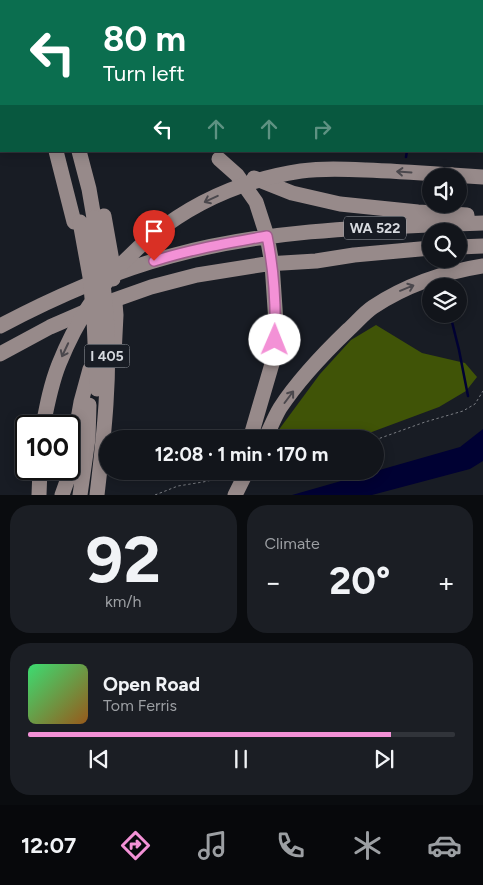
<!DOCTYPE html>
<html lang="en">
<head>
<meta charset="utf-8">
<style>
	:root { --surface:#12151b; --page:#1b1e24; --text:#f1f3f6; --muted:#9c9fa3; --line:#31343a; --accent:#f391d6 }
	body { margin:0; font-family:Figtree,sans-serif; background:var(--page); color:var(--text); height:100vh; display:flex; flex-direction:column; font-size:19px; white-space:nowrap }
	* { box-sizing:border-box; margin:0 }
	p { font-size:16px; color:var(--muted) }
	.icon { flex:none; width:28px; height:28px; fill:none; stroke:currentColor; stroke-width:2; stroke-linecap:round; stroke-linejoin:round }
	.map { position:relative; height:495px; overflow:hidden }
	.drawer { display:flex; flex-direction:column; gap:10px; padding:10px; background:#0a0c0f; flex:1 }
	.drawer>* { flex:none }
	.guide { position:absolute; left:0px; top:0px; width:484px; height:152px; box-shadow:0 2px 12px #0003,0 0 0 1px var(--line); background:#0b6e4f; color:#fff; overflow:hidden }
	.tools { position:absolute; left:422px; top:168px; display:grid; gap:10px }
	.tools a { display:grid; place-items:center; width:45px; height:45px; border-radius:50%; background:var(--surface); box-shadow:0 2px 12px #0003,0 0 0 1px var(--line); font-size:25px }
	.speed { position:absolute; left:15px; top:415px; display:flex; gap:10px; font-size:25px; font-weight:700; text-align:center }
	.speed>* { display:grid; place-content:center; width:65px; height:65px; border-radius:50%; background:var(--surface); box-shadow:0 2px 12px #0003,0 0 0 1px var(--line); line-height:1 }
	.speed .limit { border:2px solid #111; border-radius:8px; background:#fff; color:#111 }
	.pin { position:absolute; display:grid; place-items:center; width:42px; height:42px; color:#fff; margin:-51px -21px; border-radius:50% 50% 50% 0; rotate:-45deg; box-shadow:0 0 5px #0007 }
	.pin .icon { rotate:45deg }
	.me { position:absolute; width:55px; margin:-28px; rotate:1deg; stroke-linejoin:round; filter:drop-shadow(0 0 4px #0008) }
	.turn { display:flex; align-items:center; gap:18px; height:105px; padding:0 20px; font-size:22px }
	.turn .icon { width:65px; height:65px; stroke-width:2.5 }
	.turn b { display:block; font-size:35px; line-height:42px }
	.lanes { display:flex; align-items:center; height:48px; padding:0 20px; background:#0003; justify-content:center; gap:25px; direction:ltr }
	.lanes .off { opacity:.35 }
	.big { font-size:38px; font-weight:700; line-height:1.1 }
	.drawer .widget { flex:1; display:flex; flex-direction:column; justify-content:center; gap:8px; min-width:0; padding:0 18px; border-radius:20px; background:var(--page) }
	.drawer .dial { align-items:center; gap:0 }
	.dial b { font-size:65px; line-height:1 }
	.song { display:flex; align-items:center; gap:15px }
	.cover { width:60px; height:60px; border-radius:8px; background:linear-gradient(135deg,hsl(140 70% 55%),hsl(30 70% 35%)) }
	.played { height:5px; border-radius:2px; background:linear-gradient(90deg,var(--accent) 85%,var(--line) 85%) }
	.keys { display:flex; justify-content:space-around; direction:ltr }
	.heat { display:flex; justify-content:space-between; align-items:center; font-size:28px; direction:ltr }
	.drawer .tiles { flex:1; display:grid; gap:10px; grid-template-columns:1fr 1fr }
	.widget:last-child { grid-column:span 2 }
	.trip { position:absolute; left:99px; top:430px; width:285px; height:50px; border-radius:25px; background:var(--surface); box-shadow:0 2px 12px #0003,0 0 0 1px var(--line); font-weight:700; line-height:50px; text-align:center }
	.menu { display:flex; height:80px; justify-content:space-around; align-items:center; background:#07080b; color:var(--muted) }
	.menu .icon { width:35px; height:35px }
	.menu .current { color:var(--accent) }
	.menu b { font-size:22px; color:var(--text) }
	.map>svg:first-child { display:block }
	.forest { fill:#405407 }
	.water { fill:#000133 }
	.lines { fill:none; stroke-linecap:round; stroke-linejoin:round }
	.stream { stroke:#000133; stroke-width:2.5 }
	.path { stroke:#7a7d83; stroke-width:1; stroke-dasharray:2.5 2.5; stroke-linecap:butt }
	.highway { stroke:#978a8a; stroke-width:15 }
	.highway-bridge { stroke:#978a8a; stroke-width:15 }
	.oneway { stroke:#4b484d }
	.route-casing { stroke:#9e5e8b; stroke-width:12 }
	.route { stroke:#f391d6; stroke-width:9 }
	.labels { text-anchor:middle; stroke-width:5; stroke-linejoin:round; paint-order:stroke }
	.shield { fill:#181c24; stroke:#9da0a6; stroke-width:1 }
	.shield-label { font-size:14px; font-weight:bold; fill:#d6d9de }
</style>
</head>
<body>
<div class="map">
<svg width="483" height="495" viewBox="0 0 483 495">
	<rect width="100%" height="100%" fill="#181c24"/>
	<!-- forest -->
	<path class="forest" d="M376,325L422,353L465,363L477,377L466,391L439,407L353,439H272L320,374L351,340Z"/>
	<!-- water -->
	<path class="water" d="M483,429V461L470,469L372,495H292L460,447Z"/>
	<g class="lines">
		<!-- stream -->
		<path class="stream" d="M397,0V1
			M406,157L407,151
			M450,314L459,350L468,396"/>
		<!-- path -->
		<path class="path" d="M375,440L425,422L463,411L475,404L483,391
			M258,475H265L280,471
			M155,495L178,486L203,482L231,476"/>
		<!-- highway -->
		<path class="highway" d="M1,0L2,1
			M24,0V1
			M71,0L72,1
			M0,14L1,16
			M56,151L74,222
			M79,151L89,189L94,218
			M219,159L237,175L256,202L267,236L272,264L276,323L274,357L250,439
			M452,175L483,177
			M254,178L292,193L340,204L418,212L467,215
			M459,247L483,246
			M0,326C55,297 111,272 171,256C273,228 379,227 483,223
			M0,354L50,327L103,304L151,287L197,275L266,264L316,261L354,255L431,248
			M114,355L116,315L115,303
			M265,439C270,429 274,418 280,408C299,379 323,354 348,330C356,323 364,313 373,307C405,286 445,272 483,266
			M39,495L40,469
			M62,495L67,481L81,402L90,369
			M80,495L88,439L89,405"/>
		<!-- highway-bridge -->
		<path class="highway-bridge" d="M104,216L112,261L113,279
			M94,218C99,249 103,281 106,312C111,373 104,435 97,495
			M80,222L90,277L94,319L97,389
			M43,426C47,405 51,384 59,364C101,259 189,188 301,171C323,168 344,169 366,170C395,171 423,173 452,175
			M235,495L247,471"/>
	</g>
	<!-- one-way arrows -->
	<defs><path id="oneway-shaft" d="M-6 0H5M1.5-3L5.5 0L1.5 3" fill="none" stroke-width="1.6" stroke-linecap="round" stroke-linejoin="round" transform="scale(1.25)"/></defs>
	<g class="oneway">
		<use href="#oneway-shaft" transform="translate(404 172) rotate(-176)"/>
		<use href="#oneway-shaft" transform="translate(211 199) rotate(155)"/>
		<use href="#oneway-shaft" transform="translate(407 288) rotate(-22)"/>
		<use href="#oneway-shaft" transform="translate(65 350) rotate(115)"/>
		<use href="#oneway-shaft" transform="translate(289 397) rotate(-53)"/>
	</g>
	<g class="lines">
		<defs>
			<path id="route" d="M154,261C191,249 229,243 267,236C274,270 276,305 275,340"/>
		</defs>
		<!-- route casing -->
		<use href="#route" class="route-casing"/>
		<!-- route -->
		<use href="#route" class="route"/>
	</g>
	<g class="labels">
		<!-- shield labels -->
		<g class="shield">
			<rect x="344" y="216.5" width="62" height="23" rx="4"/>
			<rect x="84.5" y="344.5" width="45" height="23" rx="4"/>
		</g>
		<g class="shield-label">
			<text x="375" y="233">WA 522</text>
			<text x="107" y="361">I 405</text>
		</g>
	</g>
</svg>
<div class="tools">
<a><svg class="icon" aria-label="sound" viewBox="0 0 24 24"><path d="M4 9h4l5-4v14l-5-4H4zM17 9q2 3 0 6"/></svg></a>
<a><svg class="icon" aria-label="search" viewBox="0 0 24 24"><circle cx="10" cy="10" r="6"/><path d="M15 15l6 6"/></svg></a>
<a><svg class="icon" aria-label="layers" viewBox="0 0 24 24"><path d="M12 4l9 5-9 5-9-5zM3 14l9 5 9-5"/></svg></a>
</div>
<div class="speed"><div class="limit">100</div></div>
<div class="pin" style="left:154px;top:261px;background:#d93025"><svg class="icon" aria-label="arrive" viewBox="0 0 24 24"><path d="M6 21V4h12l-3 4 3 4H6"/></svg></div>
<svg class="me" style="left:275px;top:340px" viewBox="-20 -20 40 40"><circle r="19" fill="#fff"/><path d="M0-13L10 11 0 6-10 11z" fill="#f391d6"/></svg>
<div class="trip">12:08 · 1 min · 170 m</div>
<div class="guide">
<div class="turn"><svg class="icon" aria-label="left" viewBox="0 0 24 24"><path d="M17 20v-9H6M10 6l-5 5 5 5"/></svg><div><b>80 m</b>Turn left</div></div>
<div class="lanes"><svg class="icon" aria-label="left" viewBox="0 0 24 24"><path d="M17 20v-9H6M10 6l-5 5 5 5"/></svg><svg class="icon off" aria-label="ahead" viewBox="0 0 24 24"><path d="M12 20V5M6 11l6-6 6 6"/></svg><svg class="icon off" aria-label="ahead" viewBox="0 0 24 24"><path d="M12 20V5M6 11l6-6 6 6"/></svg><svg class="icon off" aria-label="right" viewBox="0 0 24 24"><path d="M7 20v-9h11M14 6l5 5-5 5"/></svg></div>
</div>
</div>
<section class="drawer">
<div class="tiles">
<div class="widget dial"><b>92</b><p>km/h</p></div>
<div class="widget"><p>Climate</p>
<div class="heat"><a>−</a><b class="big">20°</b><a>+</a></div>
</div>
<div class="widget">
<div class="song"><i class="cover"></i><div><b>Open Road</b><p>Tom Ferris</p></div></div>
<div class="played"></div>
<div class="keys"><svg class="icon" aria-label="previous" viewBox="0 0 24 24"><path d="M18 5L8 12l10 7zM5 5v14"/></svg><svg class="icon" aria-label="pause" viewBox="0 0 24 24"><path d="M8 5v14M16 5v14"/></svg><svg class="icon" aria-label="next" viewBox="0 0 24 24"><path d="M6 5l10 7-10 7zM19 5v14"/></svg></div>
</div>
</div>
</section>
<nav class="menu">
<b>12:07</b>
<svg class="icon current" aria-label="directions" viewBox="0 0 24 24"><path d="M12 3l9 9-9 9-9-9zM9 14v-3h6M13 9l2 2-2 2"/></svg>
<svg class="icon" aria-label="music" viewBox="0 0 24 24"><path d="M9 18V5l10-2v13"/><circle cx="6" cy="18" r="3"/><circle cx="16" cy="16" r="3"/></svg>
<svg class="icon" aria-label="phone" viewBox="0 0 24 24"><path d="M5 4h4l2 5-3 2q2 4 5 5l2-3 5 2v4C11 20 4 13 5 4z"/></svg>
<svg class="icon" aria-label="climate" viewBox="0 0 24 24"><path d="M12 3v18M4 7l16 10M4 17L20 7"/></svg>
<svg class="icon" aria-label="car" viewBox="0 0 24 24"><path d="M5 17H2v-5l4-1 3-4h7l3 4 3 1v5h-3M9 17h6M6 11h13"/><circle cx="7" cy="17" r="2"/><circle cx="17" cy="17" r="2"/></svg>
</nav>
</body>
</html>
